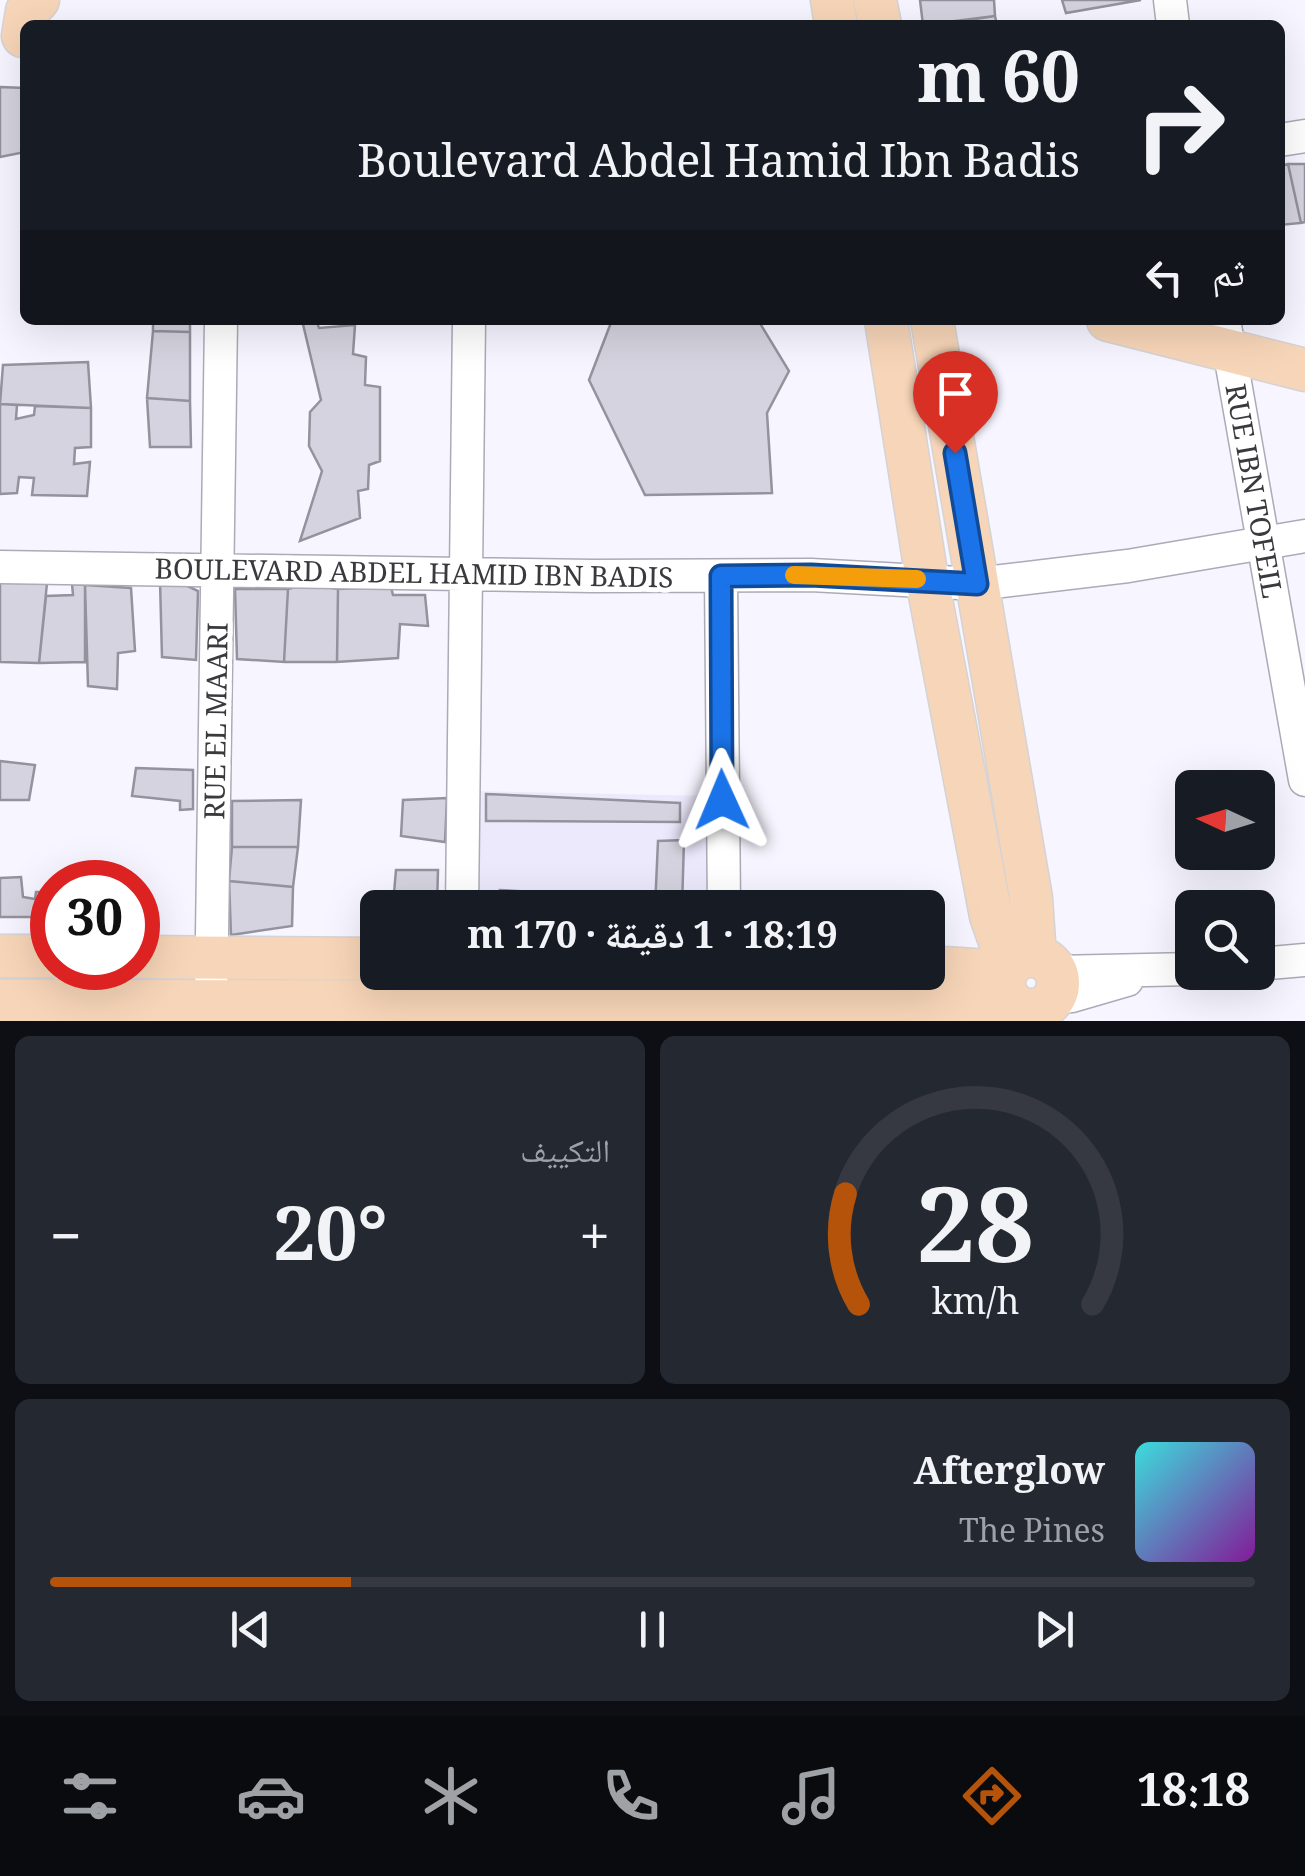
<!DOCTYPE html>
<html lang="ar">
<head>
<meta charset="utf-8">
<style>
	:root { --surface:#171b24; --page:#242831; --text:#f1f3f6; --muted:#9ea1a6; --line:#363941; --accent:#b45309 }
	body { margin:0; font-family:Georgia,"Noto Naskh Arabic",serif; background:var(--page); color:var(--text); direction:rtl; height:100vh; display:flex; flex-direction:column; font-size:38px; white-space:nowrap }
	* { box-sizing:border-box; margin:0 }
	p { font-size:32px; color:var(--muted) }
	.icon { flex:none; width:55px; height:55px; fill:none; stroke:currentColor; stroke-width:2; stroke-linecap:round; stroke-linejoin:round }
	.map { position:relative; height:1021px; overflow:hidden; direction:ltr }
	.panel { display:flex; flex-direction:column; gap:15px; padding:15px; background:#0d0f14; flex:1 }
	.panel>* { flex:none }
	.guide { position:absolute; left:20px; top:20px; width:1265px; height:305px; border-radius:15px; box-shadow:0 10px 40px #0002; direction:rtl; background:#171b24; color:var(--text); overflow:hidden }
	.needle { width:65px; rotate:274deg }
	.controls { position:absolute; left:1175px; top:770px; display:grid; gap:20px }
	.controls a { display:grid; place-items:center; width:100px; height:100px; border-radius:15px; background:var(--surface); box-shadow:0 10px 40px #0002; font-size:50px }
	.speed { position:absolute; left:30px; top:860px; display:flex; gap:20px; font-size:50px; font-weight:700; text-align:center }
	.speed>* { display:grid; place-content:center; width:130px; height:130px; border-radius:50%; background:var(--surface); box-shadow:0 10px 40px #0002; line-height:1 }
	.speed .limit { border:15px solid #d22; background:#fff; color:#111 }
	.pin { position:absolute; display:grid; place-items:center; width:85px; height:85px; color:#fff; margin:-102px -42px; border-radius:50% 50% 50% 0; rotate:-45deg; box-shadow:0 0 10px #0007 }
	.pin .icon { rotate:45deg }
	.me { position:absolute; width:110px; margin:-55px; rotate:359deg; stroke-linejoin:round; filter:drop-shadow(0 0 8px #0008) }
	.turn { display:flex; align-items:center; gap:35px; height:210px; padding:0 40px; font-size:45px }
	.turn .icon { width:130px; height:130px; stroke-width:2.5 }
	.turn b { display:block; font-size:70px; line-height:85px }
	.then { display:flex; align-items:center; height:95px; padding:0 40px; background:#0003; gap:20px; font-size:38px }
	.big { font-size:75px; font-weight:700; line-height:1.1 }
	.panel .card { flex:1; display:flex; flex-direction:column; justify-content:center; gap:15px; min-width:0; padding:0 35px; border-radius:15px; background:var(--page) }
	.panel .dial { align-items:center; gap:0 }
	.dial svg { height:260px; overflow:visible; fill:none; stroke:var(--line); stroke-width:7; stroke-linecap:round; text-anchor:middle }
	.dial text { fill:var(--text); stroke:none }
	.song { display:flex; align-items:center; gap:30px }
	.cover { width:120px; height:120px; border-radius:15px; background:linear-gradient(135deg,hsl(180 70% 55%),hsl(290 70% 35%)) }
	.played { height:10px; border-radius:5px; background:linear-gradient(90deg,var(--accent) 25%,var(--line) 25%) }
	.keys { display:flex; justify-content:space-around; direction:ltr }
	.heat { display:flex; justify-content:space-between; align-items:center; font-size:55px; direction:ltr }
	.panel .tiles { flex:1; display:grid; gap:15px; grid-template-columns:1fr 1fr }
	.card:last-child { grid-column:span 2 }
	.trip { position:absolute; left:360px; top:890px; width:585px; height:100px; border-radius:15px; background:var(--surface); box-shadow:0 10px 40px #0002; font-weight:700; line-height:100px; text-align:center; direction:rtl }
	.tabs { display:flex; height:160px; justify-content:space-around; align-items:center; background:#090b0e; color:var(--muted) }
	.tabs .icon { width:70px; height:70px }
	.tabs .selected { color:var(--accent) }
	.tabs b { font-size:45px; color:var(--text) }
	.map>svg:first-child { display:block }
	.built { fill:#ede9fd }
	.building { fill:#d5d3df; stroke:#93929d; stroke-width:2.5 }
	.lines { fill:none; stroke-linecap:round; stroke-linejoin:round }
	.minor-casing { stroke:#acaab6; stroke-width:35 }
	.major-casing { stroke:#d4d3d5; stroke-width:45 }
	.minor { stroke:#fff; stroke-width:32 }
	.major { stroke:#f7d5b8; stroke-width:42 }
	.route-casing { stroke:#114b97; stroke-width:25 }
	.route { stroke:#1a73e8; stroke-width:18 }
	.slow { stroke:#f59e0b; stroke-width:18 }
	.labels { text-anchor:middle; stroke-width:10; stroke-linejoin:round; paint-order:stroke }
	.street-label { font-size:28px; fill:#3a393e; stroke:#fff }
</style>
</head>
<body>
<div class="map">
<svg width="1305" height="1021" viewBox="0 0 1305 1021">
	<rect width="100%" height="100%" fill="#f7f5ff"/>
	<!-- built -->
	<path class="built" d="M479,791L710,796L708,907L476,908Z"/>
	<!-- building -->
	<path class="building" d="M920,0H994L995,16L923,25Z
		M1062,0H1141L1066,13Z
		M995,16L997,25H936Z
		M0,87L25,88V152L0,157Z
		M1288,164H1305V222L1301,223Z
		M1288,164L1301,223L1280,225V166Z
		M153,320H190V332L153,331Z
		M302,320H316L319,328L355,325L353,354L366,357L365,385L380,387V461L369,465L368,489L358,491L360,518L300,541L322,471L309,446L310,412L321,400Z
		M612,320H758L789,371L767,413L772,493L645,495L589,380Z
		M153,331L190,332V401L147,398Z
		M88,362L91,408L0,404L3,365Z
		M147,398L190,401L191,447H150Z
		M0,404L17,405L16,419L34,415L35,406L91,408V447L75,448L74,464L90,462L87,496L32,495L34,478L19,477L17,493L0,494Z
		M175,580L198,591L196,660L162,657L160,581Z
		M0,582L47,583L39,663L0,662Z
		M72,584L85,585V662L39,663L46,596L73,595Z
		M307,584L338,589L337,662H284L288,589Z
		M85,585L131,588L135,651L118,653L117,689L88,686Z
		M391,587L393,595H425L428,626L400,624L398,658L337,662L338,589Z
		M235,589H288L284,662L237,659Z
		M0,761L35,765L29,800H0Z
		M136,768L193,770V809L180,810V801L132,796Z
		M486,794L680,803V822L486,821Z
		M447,798L445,842L401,836L403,800Z
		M301,800L298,847H232V801Z
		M684,840L682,908H655L658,841Z
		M232,847H298L293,887L229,881Z
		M396,870H438L437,908H418L419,903L393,905Z
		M21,877L23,897L35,899L36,892H52V917H0V878Z
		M229,881L293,887L292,926L231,935Z
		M500,890L603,896L605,908H502Z"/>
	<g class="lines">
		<defs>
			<path id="minor" d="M1170,0L1173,25
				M1280,140L1305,136
				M1224,320L1305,780
				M0,567L593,576L811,575L977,584L1128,566L1305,536
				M721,577L724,908
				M462,908L469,320
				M1258,964L1305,960
				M1056,972L1192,969
				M1054,997L1072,996L1127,980
				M211,1002L221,320"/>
			<path id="major" d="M832,0L836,25
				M875,0L880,25
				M23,36L27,11L38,0
				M886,320L927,579L991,916L1009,967
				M932,320L1031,898L1035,956
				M1108,320L1305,370
				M0,956H52
				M1004 983a27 27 0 1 1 54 0a27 27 0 1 1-54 0Z
				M138,957L378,959
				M928,967L1006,972
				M0,1001L1012,1002"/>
		</defs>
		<!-- minor casing -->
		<use href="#minor" class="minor-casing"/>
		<!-- major casing -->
		<use href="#major" class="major-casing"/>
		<!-- minor -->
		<use href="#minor" class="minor"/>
		<!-- major -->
		<use href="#major" class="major"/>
	</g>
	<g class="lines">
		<defs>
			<path id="route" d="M722,800L721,576L811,575L977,584L955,453"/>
		</defs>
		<!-- route casing -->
		<use href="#route" class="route-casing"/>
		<!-- route -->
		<use href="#route" class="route"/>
		<!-- slow -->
		<path class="slow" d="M794,575L917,579"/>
	</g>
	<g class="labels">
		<!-- street labels -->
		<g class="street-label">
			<text transform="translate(1254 491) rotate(80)" y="10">RUE IBN TOFEIL</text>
			<text transform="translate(414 573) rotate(1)" y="10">BOULEVARD ABDEL HAMID IBN BADIS</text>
			<text transform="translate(216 721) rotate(-89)" y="10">RUE EL MAARI</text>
		</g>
	</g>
</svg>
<div class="controls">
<a><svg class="needle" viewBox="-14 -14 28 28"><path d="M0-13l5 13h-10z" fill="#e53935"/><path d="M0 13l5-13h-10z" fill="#9ea1a6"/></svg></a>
<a><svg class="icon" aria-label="search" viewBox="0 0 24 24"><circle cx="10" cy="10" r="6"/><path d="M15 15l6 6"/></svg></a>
</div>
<div class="speed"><div class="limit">30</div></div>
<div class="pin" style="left:955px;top:453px;background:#d93025"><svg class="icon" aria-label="arrive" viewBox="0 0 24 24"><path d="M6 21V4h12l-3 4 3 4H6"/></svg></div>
<svg class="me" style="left:722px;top:800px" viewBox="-20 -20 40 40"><path d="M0-17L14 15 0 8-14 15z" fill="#1a73e8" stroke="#fff" stroke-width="4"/></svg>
<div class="trip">18:19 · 1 دقيقة · 170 m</div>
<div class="guide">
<div class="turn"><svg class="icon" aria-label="right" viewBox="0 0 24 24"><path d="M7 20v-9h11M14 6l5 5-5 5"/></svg><div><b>60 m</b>Boulevard Abdel Hamid Ibn Badis</div></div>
<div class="then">ثم<svg class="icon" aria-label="left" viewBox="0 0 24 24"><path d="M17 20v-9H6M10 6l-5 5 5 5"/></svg></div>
</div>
</div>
<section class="panel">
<div class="tiles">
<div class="card dial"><svg viewBox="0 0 100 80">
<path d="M14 69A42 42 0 1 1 86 69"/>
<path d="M14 69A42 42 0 0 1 10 35" stroke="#b45309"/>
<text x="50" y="56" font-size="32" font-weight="700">28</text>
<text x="50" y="72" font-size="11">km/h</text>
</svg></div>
<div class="card"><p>التكييف</p>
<div class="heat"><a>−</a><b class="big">20°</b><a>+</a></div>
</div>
<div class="card">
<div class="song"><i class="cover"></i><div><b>Afterglow</b><p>The Pines</p></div></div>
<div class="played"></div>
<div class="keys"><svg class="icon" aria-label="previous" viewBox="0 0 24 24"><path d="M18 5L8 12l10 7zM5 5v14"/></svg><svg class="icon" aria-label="pause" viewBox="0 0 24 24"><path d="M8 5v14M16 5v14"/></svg><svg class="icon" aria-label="next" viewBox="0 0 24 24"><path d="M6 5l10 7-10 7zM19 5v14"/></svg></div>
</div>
</div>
</section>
<nav class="tabs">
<b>18:18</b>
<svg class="icon selected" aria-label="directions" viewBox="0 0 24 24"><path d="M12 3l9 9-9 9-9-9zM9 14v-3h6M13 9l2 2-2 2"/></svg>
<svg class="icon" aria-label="music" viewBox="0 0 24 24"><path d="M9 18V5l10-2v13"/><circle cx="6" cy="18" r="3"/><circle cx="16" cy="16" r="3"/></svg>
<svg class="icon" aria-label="phone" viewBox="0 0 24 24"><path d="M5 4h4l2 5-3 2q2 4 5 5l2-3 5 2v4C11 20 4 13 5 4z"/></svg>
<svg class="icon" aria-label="climate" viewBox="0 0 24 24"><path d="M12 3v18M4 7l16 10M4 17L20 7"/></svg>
<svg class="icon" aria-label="car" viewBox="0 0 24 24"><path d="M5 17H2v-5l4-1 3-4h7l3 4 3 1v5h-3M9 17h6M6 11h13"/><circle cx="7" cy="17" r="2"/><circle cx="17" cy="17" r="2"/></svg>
<svg class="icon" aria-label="filters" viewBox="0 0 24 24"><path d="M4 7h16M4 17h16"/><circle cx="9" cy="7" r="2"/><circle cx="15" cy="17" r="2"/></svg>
</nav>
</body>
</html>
